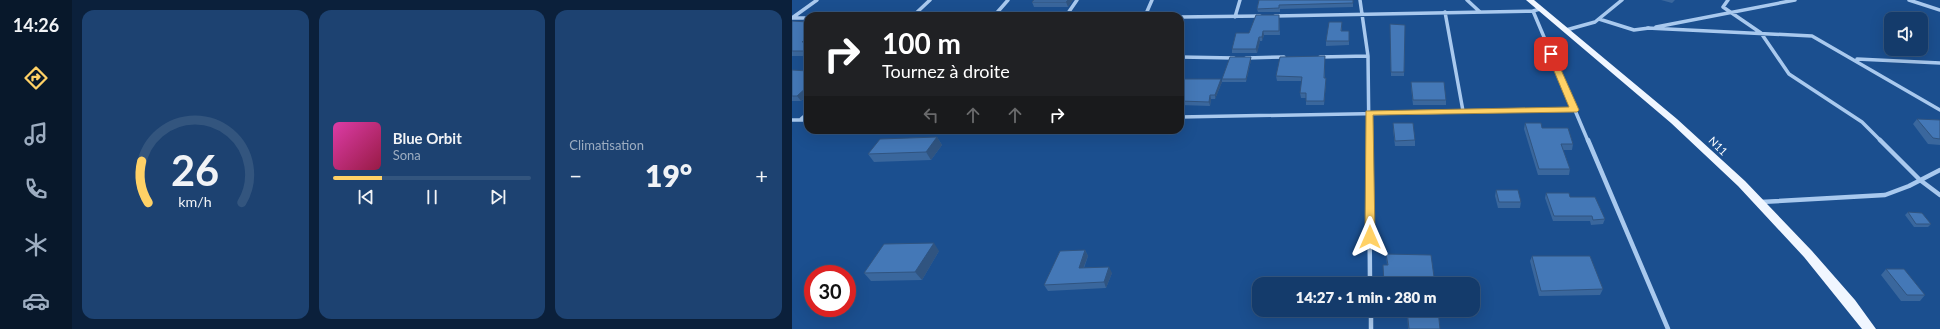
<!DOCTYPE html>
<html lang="fr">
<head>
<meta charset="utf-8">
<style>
	:root { --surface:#143b6b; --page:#1d4271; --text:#f1f3f6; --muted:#9dadc1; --line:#33557e; --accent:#ffd166 }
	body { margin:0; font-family:Lato,sans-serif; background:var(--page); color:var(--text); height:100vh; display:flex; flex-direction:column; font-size:15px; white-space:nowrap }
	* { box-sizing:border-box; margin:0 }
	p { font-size:13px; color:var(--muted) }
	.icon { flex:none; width:22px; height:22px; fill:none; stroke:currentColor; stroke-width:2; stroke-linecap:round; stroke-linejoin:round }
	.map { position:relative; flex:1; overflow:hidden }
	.sheet { display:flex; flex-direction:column; gap:10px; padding:10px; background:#0b203b; width:720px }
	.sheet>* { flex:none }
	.banner { position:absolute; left:12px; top:12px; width:380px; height:122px; border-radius:12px; box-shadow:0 4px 16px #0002,0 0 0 1px var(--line); background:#202124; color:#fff; overflow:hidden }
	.fabs { position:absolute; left:1092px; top:12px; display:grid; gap:8px }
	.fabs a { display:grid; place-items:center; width:44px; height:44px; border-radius:8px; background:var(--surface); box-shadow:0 4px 16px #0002,0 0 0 1px var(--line); font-size:20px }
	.speed { position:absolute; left:12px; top:265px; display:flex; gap:8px; font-size:20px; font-weight:700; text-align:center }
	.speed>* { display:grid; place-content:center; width:52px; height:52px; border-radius:50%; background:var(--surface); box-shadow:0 4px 16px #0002,0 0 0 1px var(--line); line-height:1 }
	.speed .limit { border:6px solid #d22; background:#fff; color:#111 }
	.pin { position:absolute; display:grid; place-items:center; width:34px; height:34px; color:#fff; margin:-17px; border-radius:8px; box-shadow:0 2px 6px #0006 }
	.me { position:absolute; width:44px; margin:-22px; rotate:0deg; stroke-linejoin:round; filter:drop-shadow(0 0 3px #0008) }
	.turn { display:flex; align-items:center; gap:14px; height:84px; padding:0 12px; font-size:18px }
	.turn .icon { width:52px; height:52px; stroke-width:2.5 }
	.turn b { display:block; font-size:28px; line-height:34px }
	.lanes { display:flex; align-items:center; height:38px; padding:0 12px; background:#0003; justify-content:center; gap:20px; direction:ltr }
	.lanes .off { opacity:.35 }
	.big { font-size:30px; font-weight:800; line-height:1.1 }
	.sheet .card { flex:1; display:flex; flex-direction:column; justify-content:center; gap:6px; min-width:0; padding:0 14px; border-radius:12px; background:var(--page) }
	.sheet .dial { align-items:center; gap:0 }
	.dial svg { height:104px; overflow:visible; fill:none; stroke:var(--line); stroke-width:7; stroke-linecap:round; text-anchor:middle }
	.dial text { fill:var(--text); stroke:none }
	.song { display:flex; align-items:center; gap:12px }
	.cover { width:48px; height:48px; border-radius:6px; background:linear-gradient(135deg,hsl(320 70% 55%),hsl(340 70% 35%)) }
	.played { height:4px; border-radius:2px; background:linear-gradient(90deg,var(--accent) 25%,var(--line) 25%) }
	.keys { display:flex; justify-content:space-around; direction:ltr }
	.heat { display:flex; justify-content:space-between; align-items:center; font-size:22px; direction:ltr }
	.sheet .tiles { flex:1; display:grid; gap:10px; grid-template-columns:repeat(3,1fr) }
	.trip { position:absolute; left:460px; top:277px; width:228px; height:40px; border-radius:12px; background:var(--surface); box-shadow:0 4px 16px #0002,0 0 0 1px var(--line); font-weight:800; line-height:40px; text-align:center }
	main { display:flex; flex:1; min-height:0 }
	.tabs { display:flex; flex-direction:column; width:72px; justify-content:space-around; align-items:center; background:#08182b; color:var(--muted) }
	.tabs .icon { width:28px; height:28px }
	.tabs .selected { color:var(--accent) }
	.tabs b { font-size:18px; color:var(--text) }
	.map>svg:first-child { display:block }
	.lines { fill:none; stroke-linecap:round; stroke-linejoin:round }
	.street-far1 { stroke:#a9c9ee; stroke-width:3.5 }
	.street { stroke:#a9c9ee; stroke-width:4.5 }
	.primary { fill:#f0f6ff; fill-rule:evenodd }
	.wall { fill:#3a679d }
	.shaded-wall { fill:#305480 }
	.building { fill:#4478b7; stroke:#305480 }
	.route { fill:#ffd166; stroke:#a68842 }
	.labels { text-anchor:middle; stroke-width:4; stroke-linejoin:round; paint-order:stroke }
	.street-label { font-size:11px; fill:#fff; stroke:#1b4f8f }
</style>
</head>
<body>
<main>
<nav class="tabs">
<b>14:26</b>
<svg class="icon selected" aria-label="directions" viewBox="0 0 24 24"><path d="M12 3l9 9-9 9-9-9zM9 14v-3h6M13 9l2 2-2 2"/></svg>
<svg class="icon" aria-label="music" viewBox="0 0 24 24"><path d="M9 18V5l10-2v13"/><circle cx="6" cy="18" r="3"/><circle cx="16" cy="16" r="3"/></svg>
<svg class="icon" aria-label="phone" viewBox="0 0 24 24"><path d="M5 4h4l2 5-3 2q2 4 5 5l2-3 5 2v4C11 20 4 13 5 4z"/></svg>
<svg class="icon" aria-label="climate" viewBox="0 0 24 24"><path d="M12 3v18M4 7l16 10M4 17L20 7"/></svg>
<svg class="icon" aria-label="car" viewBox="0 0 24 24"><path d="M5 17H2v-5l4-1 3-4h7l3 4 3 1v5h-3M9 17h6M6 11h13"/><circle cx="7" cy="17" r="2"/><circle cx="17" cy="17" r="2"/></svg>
</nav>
<section class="sheet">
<div class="tiles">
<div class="card dial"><svg viewBox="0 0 100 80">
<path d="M14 69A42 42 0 1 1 86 69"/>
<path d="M14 69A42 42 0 0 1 9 37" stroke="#ffd166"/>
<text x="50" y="56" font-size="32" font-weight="700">26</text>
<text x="50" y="72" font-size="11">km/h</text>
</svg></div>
<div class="card">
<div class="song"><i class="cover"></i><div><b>Blue Orbit</b><p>Sona</p></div></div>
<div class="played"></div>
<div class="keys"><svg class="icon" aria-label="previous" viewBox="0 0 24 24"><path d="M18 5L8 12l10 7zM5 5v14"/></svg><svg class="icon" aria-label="pause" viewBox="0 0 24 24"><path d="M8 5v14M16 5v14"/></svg><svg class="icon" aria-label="next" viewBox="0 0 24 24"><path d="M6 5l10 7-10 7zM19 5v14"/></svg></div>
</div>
<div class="card"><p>Climatisation</p>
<div class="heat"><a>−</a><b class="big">19°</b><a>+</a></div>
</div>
</div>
</section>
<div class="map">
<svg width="1148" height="329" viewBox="0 0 1148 329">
	<rect width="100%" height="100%" fill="#1b4f8f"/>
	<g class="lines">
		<!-- street-far1 -->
		<path class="street-far1" d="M568,0L576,56L577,141
			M675,0L688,12
			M936,0L931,7L969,33L997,74L1070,122L1089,141
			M1117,0L1148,10
			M748,9L741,11L796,141
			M653,12L671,111
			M121,16L138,0
			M202,16L216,0
			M274,16L285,0
			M353,16L360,0
			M483,16L741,11
			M388,17L468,16
			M443,17L448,0
			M0,18L25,0
			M0,18H16
			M807,19L842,30L857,28
			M864,27L1003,0
			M855,28L1020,36L1148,110
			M774,30L803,22L830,0
			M388,57L442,58
			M528,57L576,56
			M454,58L492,57
			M1065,59L1148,63
			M388,117L783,110
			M9,119L16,113
			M0,120H16"/>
		<!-- street -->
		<path class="street" d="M577,140L578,284
			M796,140L876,329
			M1088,140L1128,180L1148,195
			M969,202L1093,195L1117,186L1148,170
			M579,310V329"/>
		<!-- primary -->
		<path class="primary" d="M734,0H742L885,119L953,181L1020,251L1063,300L1084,329H1070L1012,257L946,186L879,123Z"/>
	</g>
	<!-- wall -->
	<path class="wall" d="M281,0L276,7H242L240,2Z
		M467,0H561V7L488,9V12H466L465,9Z
		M869,0H883L880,3Z
		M487,15L488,35H472L470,41H468L465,53H440V49L457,33Z
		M0,21L16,22V56H0Z
		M550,22V31H557V45L534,46V41Z
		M613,25L612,76H599L598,28Z
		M533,56V78H534V83L532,105H514V98H509L508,93L510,81H485L484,76Z
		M459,60L454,82H430V79Z
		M0,70L16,71V95L9,101H0Z
		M388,79L430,82L423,99H419L418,106L388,105Z
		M619,82L654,100V105H621L619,87Z
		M1125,119L1148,120V145L1136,144L1121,124Z
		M601,123L623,140V146H603L601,129Z
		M733,123L750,128L781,144L780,150H771L778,169L777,175H746L732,129Z
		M145,137L150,145L139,160L82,162L76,154Z
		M704,190L729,202L728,208H706L703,196Z
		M754,193L778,197L813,219L811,224L799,225L798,221H761L753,198Z
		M1116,212L1139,224L1136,227H1122L1113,215Z
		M293,250L296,256L292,268L320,273L314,288L256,291L252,285Z
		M147,251L130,280L79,281L72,273Z
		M594,254L643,284H592L591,265H595Z
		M740,256L811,289L808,295L747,296L738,261Z
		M1094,269L1133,295L1128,301H1109L1089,275Z
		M615,310H646L648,329H616Z"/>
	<!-- shaded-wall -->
	<path class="shaded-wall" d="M276,0H281L276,7L274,2Z
		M471,31L472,35L470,41V37Z
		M16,37V44L10,42Z
		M467,37L468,41L465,53L464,49Z
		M459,57V60L454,82V79Z
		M534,78V83L532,105V101Z
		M429,79L430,82L423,99V95Z
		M16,86V95L9,101L5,96Z
		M418,95L419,99L418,106L417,102Z
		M145,137L150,145L139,160L134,152Z
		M142,243L147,251L130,280L123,272Z
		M293,250L296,256L289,274L287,268Z
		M317,267L320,273L314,288L312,282Z"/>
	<!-- building -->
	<path class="building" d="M242,0H276L274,2H240Z
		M467,0H561V3L487,5V8L465,9Z
		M464,15H487V31H471L470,37H467L464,49H440L444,33H457Z
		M0,21L16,22V37L10,42L16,41V51H0Z
		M537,22H550L549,31H557V41H534Z
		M598,24L613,25L612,72H599Z
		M533,56L532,78H534L532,101H514V93H508L510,77L484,76L488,57Z
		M438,57H459L454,79H430Z
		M0,70L16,71V86L5,96H0Z
		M388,79H429L423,95H418L417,102L388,101Z
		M619,82H652L654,100H621Z
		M1125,119L1148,120V139L1141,138Z
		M601,123H621L623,140L603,141Z
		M733,123H749L750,128H776L781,144H769L778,169H747Z
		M145,137L134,152L76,154L88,139Z
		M704,190H726L729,202H707Z
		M754,193H777L778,197H803L813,219L801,220L800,216H762Z
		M1116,212L1130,213L1139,224H1124Z
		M142,243L123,272L72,273L92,244Z
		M293,250L287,268L317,267L312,282L252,285L268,251Z
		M594,254L639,255L643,284H592L591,265H596Z
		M740,256H798L811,289L749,291Z
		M1094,269H1112L1133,295H1115Z
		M615,310H646L648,329H617Z"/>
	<!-- route -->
	<path class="route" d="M759,51L762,54L787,110L785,112L581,115L583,237L582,240H574L573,237L574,111L777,107L755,54Z"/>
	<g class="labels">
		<!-- street labels -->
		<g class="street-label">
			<text transform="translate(926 146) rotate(45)" y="4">N11</text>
		</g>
	</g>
</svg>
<div class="fabs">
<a><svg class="icon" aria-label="sound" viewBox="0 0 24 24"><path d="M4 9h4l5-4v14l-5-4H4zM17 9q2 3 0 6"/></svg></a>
</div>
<div class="speed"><div class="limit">30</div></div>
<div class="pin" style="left:759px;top:54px;background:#d93025"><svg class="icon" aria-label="arrive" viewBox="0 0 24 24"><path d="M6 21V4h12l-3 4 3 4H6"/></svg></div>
<svg class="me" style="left:578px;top:237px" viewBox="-20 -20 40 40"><path d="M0-17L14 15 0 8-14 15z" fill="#ffd166" stroke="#fff" stroke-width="4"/></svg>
<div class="trip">14:27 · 1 min · 280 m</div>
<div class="banner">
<div class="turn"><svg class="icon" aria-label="right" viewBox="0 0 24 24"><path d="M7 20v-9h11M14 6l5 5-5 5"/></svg><div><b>100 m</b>Tournez à droite</div></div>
<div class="lanes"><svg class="icon off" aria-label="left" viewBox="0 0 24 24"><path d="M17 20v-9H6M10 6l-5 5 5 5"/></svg><svg class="icon off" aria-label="ahead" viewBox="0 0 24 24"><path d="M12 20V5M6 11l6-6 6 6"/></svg><svg class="icon off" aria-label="ahead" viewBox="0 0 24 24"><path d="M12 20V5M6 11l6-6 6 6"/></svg><svg class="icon" aria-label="right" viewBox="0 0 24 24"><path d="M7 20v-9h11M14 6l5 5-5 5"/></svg></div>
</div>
</div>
</main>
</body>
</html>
